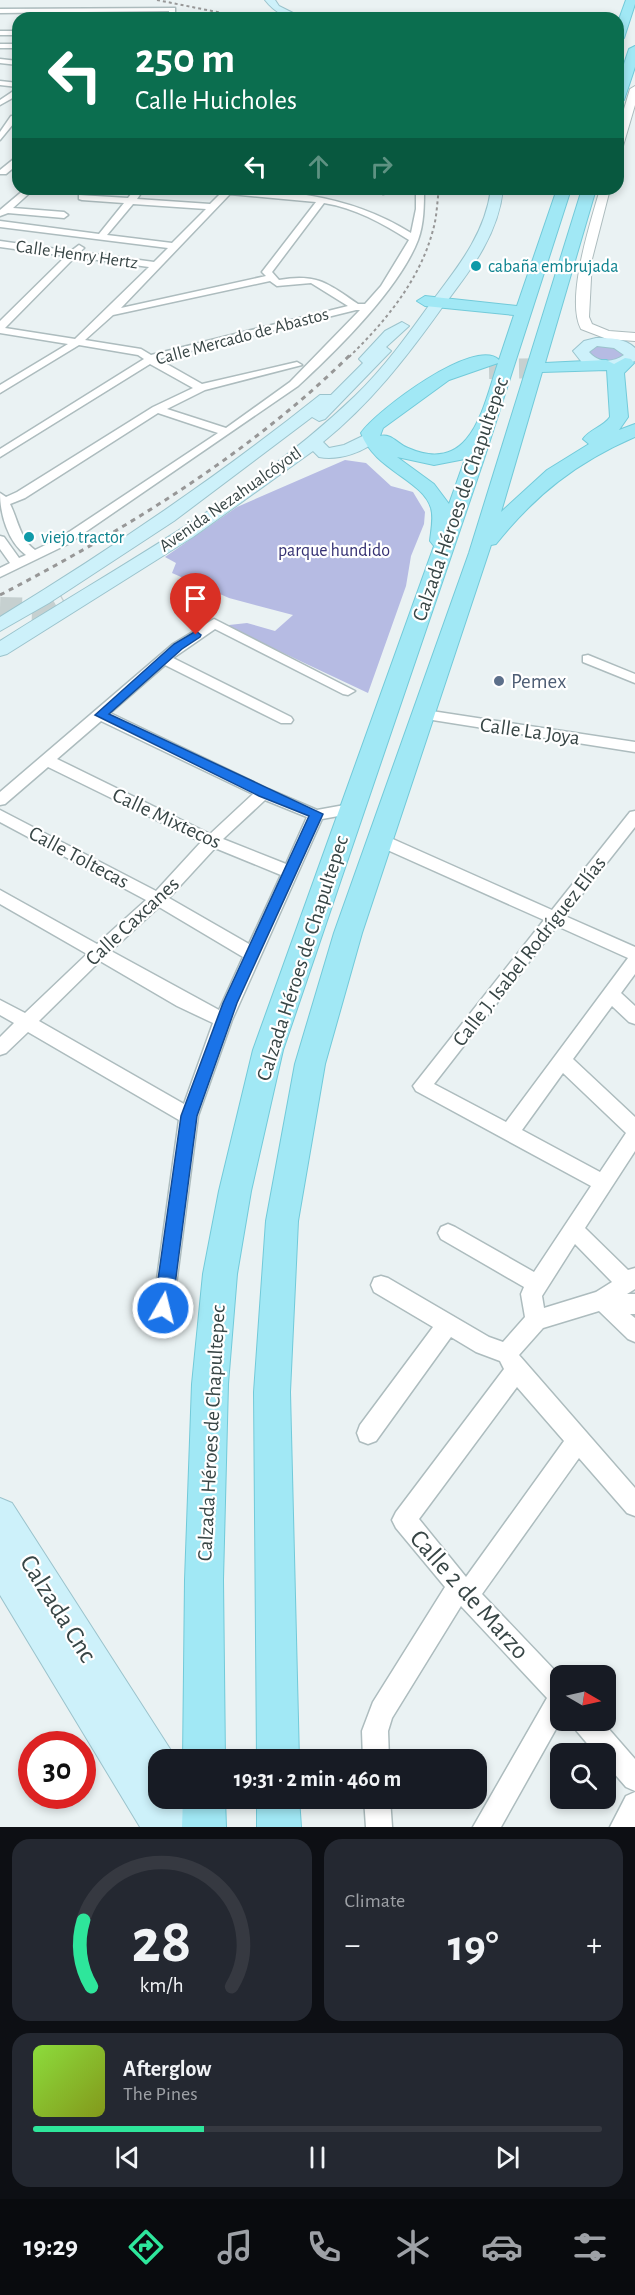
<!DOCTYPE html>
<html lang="en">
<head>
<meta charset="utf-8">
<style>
	:root { --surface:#171b24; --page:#242831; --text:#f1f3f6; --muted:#9ea1a6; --line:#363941; --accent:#2ee69b }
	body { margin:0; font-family:"Alegreya Sans",sans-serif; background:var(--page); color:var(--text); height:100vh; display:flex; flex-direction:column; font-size:22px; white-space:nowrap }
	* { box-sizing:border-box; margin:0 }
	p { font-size:20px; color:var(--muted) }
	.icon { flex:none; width:33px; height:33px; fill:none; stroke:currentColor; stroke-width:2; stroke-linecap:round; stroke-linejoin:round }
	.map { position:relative; height:1827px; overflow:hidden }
	.side { display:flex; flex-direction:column; gap:12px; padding:12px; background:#0d0f14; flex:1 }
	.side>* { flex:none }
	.guide { position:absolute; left:12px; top:12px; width:612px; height:183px; border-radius:18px; box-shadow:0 3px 9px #0003; background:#0b6e4f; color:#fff; overflow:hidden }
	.needle { width:39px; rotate:99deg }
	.tools { position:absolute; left:550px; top:1665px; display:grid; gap:12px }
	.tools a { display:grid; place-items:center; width:66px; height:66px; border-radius:12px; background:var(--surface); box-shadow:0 3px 9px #0003; font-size:30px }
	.speed { position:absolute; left:18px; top:1731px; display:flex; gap:12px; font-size:30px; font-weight:700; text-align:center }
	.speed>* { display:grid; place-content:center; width:78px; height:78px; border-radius:50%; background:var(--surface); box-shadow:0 3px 9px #0003; line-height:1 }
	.speed .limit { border:9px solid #d22; background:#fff; color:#111 }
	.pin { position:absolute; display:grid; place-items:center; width:51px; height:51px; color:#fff; margin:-62px -26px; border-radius:50% 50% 50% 0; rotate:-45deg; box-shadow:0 0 6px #0007 }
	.pin .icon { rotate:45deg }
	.me { position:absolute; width:66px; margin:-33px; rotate:8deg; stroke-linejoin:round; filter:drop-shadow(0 0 4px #0008) }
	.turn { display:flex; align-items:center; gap:21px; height:126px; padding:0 24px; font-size:27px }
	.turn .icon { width:78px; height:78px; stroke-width:2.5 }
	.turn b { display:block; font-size:42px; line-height:51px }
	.lanes { display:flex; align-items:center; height:57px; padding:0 24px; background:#0003; justify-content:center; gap:30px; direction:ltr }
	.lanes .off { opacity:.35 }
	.big { font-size:45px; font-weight:700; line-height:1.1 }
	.side .widget { flex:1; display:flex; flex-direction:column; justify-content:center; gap:9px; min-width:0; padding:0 21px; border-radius:18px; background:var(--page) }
	.side .dial { align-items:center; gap:0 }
	.dial svg { height:156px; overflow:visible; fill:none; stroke:var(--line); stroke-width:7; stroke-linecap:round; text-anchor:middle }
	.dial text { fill:var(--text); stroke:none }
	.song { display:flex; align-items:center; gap:18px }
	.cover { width:72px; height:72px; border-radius:9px; background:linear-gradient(135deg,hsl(90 70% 55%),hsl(70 70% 35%)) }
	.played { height:6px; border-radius:3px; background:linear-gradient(90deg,var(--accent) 30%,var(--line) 30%) }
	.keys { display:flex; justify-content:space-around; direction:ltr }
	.heat { display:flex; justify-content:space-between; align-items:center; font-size:33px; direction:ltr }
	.side .tiles { flex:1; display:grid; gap:12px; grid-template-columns:1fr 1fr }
	.widget:last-child { grid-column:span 2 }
	.trip { position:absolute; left:148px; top:1749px; width:339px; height:60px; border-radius:18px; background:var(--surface); box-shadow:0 3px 9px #0003; font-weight:700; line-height:60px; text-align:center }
	.tab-bar { display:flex; height:96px; justify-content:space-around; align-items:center; background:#090b0e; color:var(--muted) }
	.tab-bar .icon { width:42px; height:42px }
	.tab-bar .current { color:var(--accent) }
	.tab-bar b { font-size:27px; color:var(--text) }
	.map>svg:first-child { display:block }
	.green { fill:#b6bbe3 }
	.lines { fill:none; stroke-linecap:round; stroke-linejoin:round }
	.secondary-tunnel-far1 { stroke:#c6d0d0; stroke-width:17; stroke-dasharray:17 8; stroke-linecap:butt }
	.secondary-tunnel { stroke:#c6d0d0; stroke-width:22; stroke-dasharray:22 10; stroke-linecap:butt }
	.primary-tunnel { stroke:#c6d0d0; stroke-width:20; stroke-dasharray:20 10; stroke-linecap:butt }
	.minor-casing { stroke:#adbcbe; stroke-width:3 }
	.tertiary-casing { stroke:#adbcbe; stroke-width:2 }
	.secondary-casing { stroke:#9bc3cc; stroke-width:2 }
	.primary-casing { stroke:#72cad9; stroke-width:2 }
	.minor { fill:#fff; fill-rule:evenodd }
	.tertiary { fill:#fff; fill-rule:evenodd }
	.secondary { fill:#cdf1fa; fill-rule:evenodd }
	.primary { fill:#a1e8f5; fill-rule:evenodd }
	.rail-far1 { stroke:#979797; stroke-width:2; stroke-dasharray:3 3; stroke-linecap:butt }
	.rail { stroke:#979797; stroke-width:3; stroke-dasharray:5 5; stroke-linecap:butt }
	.route { fill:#1a73e8; stroke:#114b97; stroke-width:1.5 }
	.culture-dot { fill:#0f9aa8; stroke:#fff; stroke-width:2 }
	.service-dot { fill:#5c6f8a; stroke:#fff; stroke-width:2 }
	.labels { text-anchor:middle; stroke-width:4.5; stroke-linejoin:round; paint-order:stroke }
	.far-street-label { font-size:18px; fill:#384646; stroke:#fff }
	.far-culture-label { font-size:18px; fill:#0d838f; stroke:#fff; text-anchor:start }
	.far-park-label { font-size:18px; fill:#353173; stroke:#fff }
	.street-label { font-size:21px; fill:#384646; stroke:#fff }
	.service-label { font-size:21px; fill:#4e5e75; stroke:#fff; text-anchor:start }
	.near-street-label { font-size:26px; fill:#384646; stroke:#fff }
</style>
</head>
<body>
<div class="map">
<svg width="635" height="1827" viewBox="0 0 635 1827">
	<rect width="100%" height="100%" fill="#eaf2f3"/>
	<!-- green -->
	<path class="green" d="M600,345L622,351L625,356L609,362L592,359L588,351Z
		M345,460L366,463L391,486L413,492L425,512L424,524L411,556L406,586L368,693L228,627L229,625L247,623L275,631L293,615L229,598L172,573L176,563L165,557L237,507Z"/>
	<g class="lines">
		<!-- secondary-tunnel-far1 -->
		<path class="secondary-tunnel-far1" d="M38,608L61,595"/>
		<!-- secondary-tunnel -->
		<path class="secondary-tunnel" d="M0,608L36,609L41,606"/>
		<!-- primary-tunnel -->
		<path class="primary-tunnel" d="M489,369L547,368"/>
		<defs>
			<path id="minor" d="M175,8V18H169V11L0,13V9Z
				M0,31H18V35H0Z
				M0,44H18V48H0Z
				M0,59L18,61V65L0,63Z
				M0,81L18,83V87L0,85Z
				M15,90H18V95L0,105V100Z
				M11,116L18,118L0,140V132Z
				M15,158H18V164L6,174H0V170Z
				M25,189H34L13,208L64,212L68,215L64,218L8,213L0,216V210Z
				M135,189H144L137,199L210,204L221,193L202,189C276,189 346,192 411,233L416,209V189H424C424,205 424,224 418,240C399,289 337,350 298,386L68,544L0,577V568L10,563L0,549V536L4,537L19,558L26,555C8,542 0,514 0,493L6,497L17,492L153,407L193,388L150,364L0,457V449L144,359L138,355L79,345L0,393V385L68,344L0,333V321L66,256L0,247V241L71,251L79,245L84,248L80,252L154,262L168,248L0,227V221L99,234L124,203L82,200L79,199V195L128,198ZM230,194L316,202L262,272L266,276L121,308ZM324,203C355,208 382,223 409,240L381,286L365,304H358C329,284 317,273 279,280L272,272ZM133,204L206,209L172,243L107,235ZM75,257L149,267L75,339L5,328ZM270,281L277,286L311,283L348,306L151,355L141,349L85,340L113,315ZM356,310H360L290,382L226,428L167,409L205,390L302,365L297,362L202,384L158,359ZM158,413L218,433L60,538L35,550C20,539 18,520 10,504L25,498Z
				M382,189H390V192L383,194Z
				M214,619L355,691L348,695L343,694L215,629L173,658L291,717L293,720L291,723H281L165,665L110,713L268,789L317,810L350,804L358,809L355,813L322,819L232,1020L198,1116L173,1308L170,1315L163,1318L156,1315L153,1308L179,1120L28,1032L6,1053L0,1055V1037L14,1023L0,1015V1000L25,1013L87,954L0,904V890L97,944L146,900L0,822V810L156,891L201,842L48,767L5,804L0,805V792L173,644ZM101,721L253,794L210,834L57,759ZM265,800L307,817L286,864L223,839ZM215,848L281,875L249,944L169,898ZM159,907L243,957L219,1010L111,951ZM100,961L177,1006L213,1023L184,1104L39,1021Z
				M588,655L635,674V683L583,662V656Z
				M425,710L635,742V752L420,718L418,715Z
				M635,811V827L565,916L635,947V974L621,993L635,1006V1024L629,1022L612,1006L573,1059L635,1117V1151L585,1228L628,1270L635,1268V1289L627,1294H635V1314H630L635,1318V1342L628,1339L599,1311L543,1328L519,1355L635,1488V1516L627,1513L579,1458L482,1594L561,1677V1720L501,1827H473L547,1698L461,1606L392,1718L388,1731L389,1760H363L362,1731L373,1702L445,1587L396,1528L392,1520L396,1512L504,1369L500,1361L476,1352L451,1337L376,1441L368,1444L360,1441L357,1433L360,1425L433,1327L374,1292L371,1285L374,1278L381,1276L388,1278L489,1337L503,1342L525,1317L521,1294L524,1287L441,1239L438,1233L441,1227L448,1224L455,1227L534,1272L591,1186L416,1091L413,1086L544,920L374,844L372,840L380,835L386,836L552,910L630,812ZM557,926L628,958L506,1122L434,1084ZM563,1073L626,1133L600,1172L522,1130ZM575,1244L612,1282L596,1292L544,1308L542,1296ZM517,1387L564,1441L466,1577L419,1519Z
				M572,1720H601L635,1759V1791L626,1787L606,1764V1754H596L575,1729Z
				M635,1792V1827H610L626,1796Z
				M364,1798H390L392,1827H366Z"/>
			<path id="tertiary" d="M635,86V105L623,146L618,149V129L630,89Z
				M600,189H610L592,259L589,317L592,324L609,331L635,333V341L607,339L581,329C565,299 591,221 600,189Z"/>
			<path id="secondary" d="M265,0H275L279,6L303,18C286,18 275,13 265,0Z
				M491,189H503C498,237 469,272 441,309C406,358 370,404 323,442L329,448L344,445L371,432L379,437C367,452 338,461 319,457L313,451L193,537L7,654L0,656V641C121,564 251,496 355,396C384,368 407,336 430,304C457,268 485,235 491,189Z
				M402,322L409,326L386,347L391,351L388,354L325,419L319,421L312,417L174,521L49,603L0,631V617C111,549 219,476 320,395H331L363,363L359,359L385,331Z
				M596,338C610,338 625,338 635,348V361L613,370L584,365L573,351L584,341ZM597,346L614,348L624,355C612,363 598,363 589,352Z
				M0,1498L12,1503L172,1752L175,1760H159V1784L156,1783L159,1798H202L216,1827H140L0,1595Z"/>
			<path id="primary" d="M626,0H635V4L624,38L618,41V22Z
				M635,46V67L624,100L618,104V82L629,49Z
				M557,189H571L484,459L283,1050L251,1191L237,1274L228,1384L223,1580L225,1760H183L185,1580L192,1384L203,1274L219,1191L253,1050L434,546L430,541C431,531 434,518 431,508C423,480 374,470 361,433C376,411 475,336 499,360L514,315L425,306L417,301L425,296L517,306ZM498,363C483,407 472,476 408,448C397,444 392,433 380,436L383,428L449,380ZM397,457L434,465L465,459L449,504L434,484Z
				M582,189H596L545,363L606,360L614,364L625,358L631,359L634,363L624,373L628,417L619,430L635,424V437C577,462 535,495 496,544L491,545L362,933L325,1064L298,1221L290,1392L299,1760H257L254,1392L266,1221L295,1064L334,933L469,553ZM607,370L610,417C603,427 590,429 583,439L589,444L547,470L501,512L542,372Z
				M183,1798H225L226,1827H182Z
				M257,1798H299L301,1827H257Z"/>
		</defs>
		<!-- minor casing -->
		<use href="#minor" class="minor-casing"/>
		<!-- tertiary casing -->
		<use href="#tertiary" class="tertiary-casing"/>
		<!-- secondary casing -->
		<use href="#secondary" class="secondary-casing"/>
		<!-- primary casing -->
		<use href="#primary" class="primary-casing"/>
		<!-- minor -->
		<use href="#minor" class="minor"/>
		<!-- tertiary -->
		<use href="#tertiary" class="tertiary"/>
		<!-- secondary -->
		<use href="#secondary" class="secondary"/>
		<!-- primary -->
		<use href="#primary" class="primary"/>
		<!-- rail-far1 -->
		<path class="rail-far1" d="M157,0L247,18
			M349,357C385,322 420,280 433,230C437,217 437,202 439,189"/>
		<!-- rail -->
		<path class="rail" d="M0,595C123,531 251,453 350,355"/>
	</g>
	<!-- route -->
	<path class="route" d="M196,631L201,635L200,637L182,649L109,714L323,814L237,1003L197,1116L172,1308L169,1313L163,1316L157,1313L154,1308L181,1116L223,1003L309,816L259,796L95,715L174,644Z"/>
	<!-- markers -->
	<g class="culture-dot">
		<circle cx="476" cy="266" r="6"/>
		<circle cx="29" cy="537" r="6"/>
	</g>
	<circle class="service-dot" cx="499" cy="681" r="6"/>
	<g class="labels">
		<!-- far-street labels -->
		<g class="far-street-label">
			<text transform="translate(77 254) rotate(8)" y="6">Calle Henry Hertz</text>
			<text transform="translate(242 336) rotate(-15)" y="6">Calle Mercado de Abastos</text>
			<text transform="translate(230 499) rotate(-35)" y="6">Avenida Nezahualcóyotl</text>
		</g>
		<!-- far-culture labels -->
		<g class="far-culture-label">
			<text x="488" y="272">cabaña embrujada</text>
			<text x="41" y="543">viejo tractor</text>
		</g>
		<!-- far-park labels -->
		<g class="far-park-label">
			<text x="334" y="556">parque hundido</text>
		</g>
		<!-- street labels -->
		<g class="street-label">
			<text transform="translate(460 499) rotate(-71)" y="7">Calzada Héroes de Chapultepec</text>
			<text transform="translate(530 731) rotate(8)" y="7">Calle La Joya</text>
			<text transform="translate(167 818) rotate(25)" y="7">Calle Mixtecos</text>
			<text transform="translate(79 857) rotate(28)" y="7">Calle Toltecas</text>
			<text transform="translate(132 921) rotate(-43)" y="7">Calle Caxcanes</text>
			<text transform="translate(529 951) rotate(-52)" y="7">Calle J. Isabel Rodríguez Elías</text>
			<text transform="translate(302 958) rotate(-72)" y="7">Calzada Héroes de Chapultepec</text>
			<text transform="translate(211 1433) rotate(-87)" y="7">Calzada Héroes de Chapultepec</text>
		</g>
		<!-- service labels -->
		<g class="service-label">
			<text x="511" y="688">Pemex</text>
		</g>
		<!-- near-street labels -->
		<g class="near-street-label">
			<text transform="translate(470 1594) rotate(48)" y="9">Calle 2 de Marzo</text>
			<text transform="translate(59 1608) rotate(58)" y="9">Calzada Cnc</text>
		</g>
	</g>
</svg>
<div class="tools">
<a><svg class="needle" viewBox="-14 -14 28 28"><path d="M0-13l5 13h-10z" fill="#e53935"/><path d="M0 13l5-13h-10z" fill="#9ea1a6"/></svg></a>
<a><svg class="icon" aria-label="search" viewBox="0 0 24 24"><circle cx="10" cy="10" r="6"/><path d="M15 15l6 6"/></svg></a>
</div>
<div class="speed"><div class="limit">30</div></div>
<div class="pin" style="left:196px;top:635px;background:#d93025"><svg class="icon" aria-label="arrive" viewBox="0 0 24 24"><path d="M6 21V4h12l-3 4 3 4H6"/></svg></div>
<svg class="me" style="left:163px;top:1308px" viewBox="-20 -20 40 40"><circle r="17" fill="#1a73e8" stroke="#fff" stroke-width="3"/><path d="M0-11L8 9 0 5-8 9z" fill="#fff"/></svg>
<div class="trip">19:31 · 2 min · 460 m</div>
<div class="guide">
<div class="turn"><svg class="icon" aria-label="left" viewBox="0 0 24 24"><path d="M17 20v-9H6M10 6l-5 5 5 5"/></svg><div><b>250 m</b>Calle Huicholes</div></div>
<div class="lanes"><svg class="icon" aria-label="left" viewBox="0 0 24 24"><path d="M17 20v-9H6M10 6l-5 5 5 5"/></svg><svg class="icon off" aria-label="ahead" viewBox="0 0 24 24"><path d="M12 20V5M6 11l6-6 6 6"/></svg><svg class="icon off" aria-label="right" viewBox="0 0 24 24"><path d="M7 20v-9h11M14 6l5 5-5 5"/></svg></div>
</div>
</div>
<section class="side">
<div class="tiles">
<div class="widget dial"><svg viewBox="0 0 100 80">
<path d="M14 69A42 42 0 1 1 86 69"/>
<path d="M14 69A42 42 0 0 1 10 35" stroke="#2ee69b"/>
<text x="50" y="56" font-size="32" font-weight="700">28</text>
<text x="50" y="72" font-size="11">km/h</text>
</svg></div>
<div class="widget"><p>Climate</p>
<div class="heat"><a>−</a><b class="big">19°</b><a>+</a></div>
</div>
<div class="widget">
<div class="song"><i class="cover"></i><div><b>Afterglow</b><p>The Pines</p></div></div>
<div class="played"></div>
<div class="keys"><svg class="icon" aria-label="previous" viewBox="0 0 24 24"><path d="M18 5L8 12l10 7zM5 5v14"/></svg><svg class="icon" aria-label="pause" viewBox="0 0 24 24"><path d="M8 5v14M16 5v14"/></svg><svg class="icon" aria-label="next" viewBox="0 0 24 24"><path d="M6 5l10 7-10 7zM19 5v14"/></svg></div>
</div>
</div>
</section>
<nav class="tab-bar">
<b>19:29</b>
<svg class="icon current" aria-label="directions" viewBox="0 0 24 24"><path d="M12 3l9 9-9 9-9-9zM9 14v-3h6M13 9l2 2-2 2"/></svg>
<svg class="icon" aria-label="music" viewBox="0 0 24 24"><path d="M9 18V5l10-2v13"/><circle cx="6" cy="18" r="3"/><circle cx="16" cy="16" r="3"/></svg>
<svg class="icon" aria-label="phone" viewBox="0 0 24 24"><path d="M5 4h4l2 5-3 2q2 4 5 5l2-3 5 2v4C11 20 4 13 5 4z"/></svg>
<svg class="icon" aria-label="climate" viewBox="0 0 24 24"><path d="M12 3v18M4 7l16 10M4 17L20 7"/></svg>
<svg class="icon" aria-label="car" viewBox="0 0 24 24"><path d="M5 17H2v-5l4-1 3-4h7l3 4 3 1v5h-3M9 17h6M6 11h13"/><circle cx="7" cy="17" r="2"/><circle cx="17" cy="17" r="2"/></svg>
<svg class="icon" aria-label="filters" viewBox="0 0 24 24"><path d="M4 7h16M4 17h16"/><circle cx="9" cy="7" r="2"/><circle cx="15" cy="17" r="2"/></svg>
</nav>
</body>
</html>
